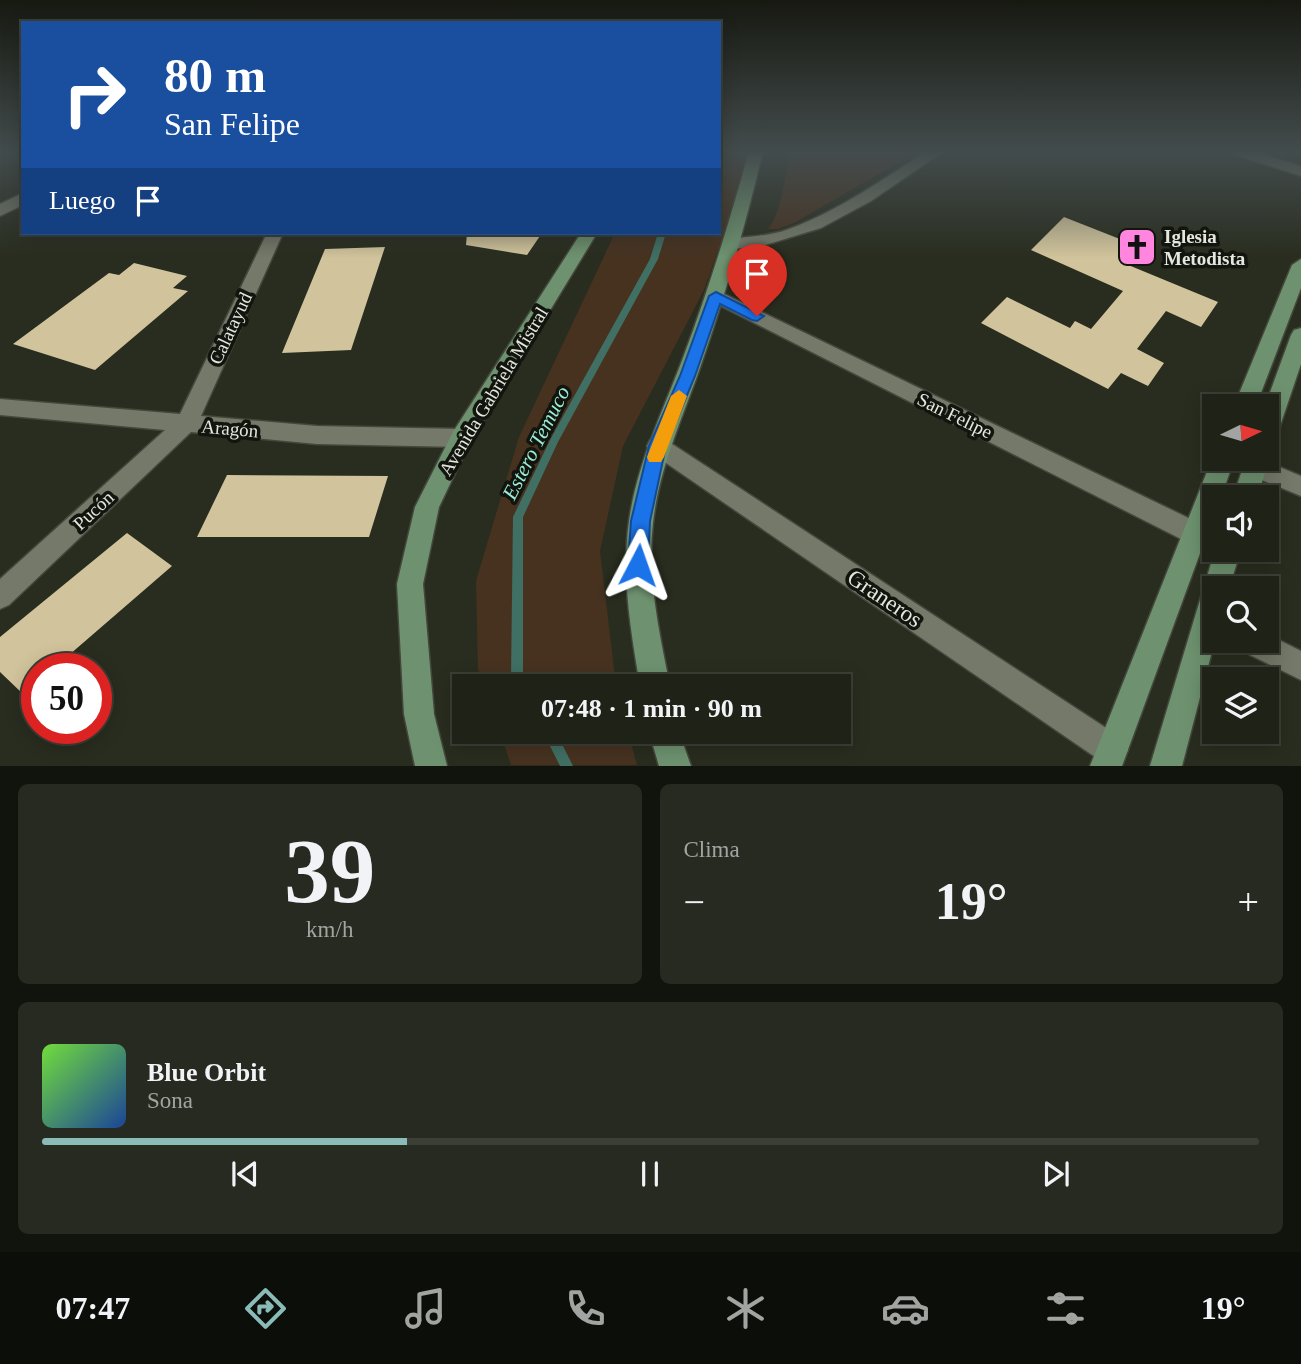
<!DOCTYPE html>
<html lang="es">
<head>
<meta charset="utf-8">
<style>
	:root { --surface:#1f2217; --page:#272a20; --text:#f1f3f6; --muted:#a1a4a1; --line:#3c3f36; --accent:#8bbbb9 }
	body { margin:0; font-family:"Times New Roman",serif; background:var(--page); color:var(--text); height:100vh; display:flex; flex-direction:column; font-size:26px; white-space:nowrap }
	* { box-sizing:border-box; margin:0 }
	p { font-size:23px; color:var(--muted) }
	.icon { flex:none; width:38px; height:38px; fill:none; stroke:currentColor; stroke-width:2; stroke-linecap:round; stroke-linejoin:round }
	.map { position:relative; height:766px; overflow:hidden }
	.side { display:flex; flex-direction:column; gap:18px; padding:18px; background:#11130d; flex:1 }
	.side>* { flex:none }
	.banner { position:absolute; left:21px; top:21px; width:700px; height:214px; border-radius:0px; box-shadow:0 4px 18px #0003,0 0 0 2px var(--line); background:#1a4fa0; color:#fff; overflow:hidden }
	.needle { width:46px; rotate:85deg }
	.controls { position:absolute; left:1202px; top:394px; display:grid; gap:14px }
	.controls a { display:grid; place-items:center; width:77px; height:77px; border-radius:0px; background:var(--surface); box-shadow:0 4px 18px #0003,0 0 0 2px var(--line); font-size:35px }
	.speed { position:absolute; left:21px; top:653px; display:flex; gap:14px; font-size:35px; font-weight:700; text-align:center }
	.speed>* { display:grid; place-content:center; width:91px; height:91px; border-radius:50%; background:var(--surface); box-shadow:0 4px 18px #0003,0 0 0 2px var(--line); line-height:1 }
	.speed .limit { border:10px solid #d22; background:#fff; color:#111 }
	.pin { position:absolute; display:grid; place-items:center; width:60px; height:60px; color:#fff; margin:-72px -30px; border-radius:50% 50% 50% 0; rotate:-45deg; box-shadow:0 0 7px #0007 }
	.pin .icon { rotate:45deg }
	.me { position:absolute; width:77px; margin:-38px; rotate:4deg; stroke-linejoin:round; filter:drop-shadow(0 0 5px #0008) }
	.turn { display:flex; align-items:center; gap:24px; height:147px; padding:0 28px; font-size:32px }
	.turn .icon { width:91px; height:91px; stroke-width:2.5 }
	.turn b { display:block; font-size:49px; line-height:60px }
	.then { display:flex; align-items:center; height:66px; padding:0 28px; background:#0003; gap:14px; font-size:26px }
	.big { font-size:52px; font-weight:600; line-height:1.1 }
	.side .card { flex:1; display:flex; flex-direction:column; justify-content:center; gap:10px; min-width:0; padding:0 24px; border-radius:10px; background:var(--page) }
	.side .dial { align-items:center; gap:0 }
	.dial b { font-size:91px; line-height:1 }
	.song { display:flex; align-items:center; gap:21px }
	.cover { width:84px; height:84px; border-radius:10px; background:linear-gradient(135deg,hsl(100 70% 55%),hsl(220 70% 35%)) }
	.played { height:7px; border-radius:4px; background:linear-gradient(90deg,var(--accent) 30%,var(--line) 30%) }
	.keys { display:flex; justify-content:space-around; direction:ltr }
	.heat { display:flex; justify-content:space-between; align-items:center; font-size:38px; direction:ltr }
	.side .tiles { flex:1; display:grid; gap:18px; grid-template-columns:1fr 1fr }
	.card:last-child { grid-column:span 2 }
	.trip { position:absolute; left:452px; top:674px; width:399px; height:70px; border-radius:0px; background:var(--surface); box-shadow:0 4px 18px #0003,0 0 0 2px var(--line); font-weight:600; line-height:70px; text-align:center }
	.tab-bar { display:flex; height:112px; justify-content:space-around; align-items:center; background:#0c0e09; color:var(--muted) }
	.tab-bar .icon { width:49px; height:49px }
	.tab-bar .selected { color:var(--accent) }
	.tab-bar b { font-size:32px; color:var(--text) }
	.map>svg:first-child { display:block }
	.green { fill:#473220 }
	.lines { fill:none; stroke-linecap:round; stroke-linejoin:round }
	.stream { fill:#406f64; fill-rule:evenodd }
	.building { fill:#d1c49c }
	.minor-casing { stroke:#44473b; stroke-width:3 }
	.major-casing { stroke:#44473b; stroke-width:3 }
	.minor { fill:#747969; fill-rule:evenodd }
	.major { fill:#6e926f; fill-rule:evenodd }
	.route { fill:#1a73e8; stroke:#114b97; stroke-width:2 }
	.slow { fill:#f59e0b }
	.labels { text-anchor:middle; stroke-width:7; stroke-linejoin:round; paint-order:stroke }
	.poi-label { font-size:19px; font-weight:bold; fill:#e4e7de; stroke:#12140e; text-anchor:start }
	.street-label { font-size:19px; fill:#e4e7de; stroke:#12140e }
	.water-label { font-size:21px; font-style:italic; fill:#9bedd8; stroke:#12140e }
	.near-street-label { font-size:23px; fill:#e4e7de; stroke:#12140e }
</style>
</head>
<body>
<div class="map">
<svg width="1301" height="766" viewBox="0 0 1301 766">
	<rect width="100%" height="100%" fill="#292d1f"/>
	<!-- green -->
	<path class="green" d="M719,151H746L729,219L704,290L623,446L600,551L616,686H484L478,669L476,581L519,437L615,233H719Z
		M792,151H918L794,223L778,229H768C784,208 783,176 792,151Z
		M500,732H628L637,765H511Z"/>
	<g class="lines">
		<!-- stream -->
		<path class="stream" d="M658,233H666L658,259L558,442L523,517V675L529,686H516L511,676L513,517L551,438L650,259Z
			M543,732H556L573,766H560Z"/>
	</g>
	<!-- building -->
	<path class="building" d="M1064,217L1135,245L1121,262L1218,302L1201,327L1166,311L1137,349L1164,363L1148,386L1121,373L1108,389L981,323L1007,297L1070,328L1075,321L1091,329L1123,291L1031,250Z
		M467,233H542L527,255L466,245Z
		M385,247L351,350L282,353L325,249Z
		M134,263L187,276L173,288L188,291L95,370L13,344L109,273L119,275Z
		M227,475L388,476L369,537H197Z
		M127,533L172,566L54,668H37V684L24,695L0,672V637Z"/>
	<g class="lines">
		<defs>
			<path id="minor" d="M927,151H944L871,201L821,228L762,246L733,249L724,244L727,240C746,236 766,237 786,230C837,212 882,180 927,151Z
				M1231,151H1252L1301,166V176L1233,154Z
				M23,193V205L0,216V204Z
				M267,233H283L201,416L317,426L461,429L469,432L472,438L469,444L461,447L317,444L191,432L9,605L0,609V579L165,430L0,415V399L180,414Z
				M716,290L1203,525L1207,533L1203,541L1194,544L1185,541L709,300L707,296L709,292Z
				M658,437L666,440L1123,739L1128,750L1123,761L1112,766L1101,761L650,452L647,446L650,440Z
				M1258,458L1301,476V496L1247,474L1243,467L1247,460Z
				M1267,634L1301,651V680L1240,650L1236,640H1267Z"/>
			<path id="major" d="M749,151H763C746,224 725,295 701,365C683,417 659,468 653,523C647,578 659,632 670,686H640C631,632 621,576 629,521C637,463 664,409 684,355C709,288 730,220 749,151Z
				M581,233H597L470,442L439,507L423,584L434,714L447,766H415L404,714L397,584L415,507L453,432Z
				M1301,259V288L1256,406H1234L1292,265Z
				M1301,328V364L1278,432L1275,438L1267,441L1265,406L1291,335L1294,330Z
				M1267,453L1270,458L1257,497H1233L1246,458H1267Z
				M1214,454V458H1235L1221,497H1214V515L1122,766H1090Z
				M1215,550H1241L1229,588H1214L1215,640L1182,766H1150Z
				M649,732H679L691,766H659Z"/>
		</defs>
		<!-- minor casing -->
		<use href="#minor" class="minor-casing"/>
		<!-- major casing -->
		<use href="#major" class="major-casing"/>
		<!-- minor -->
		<use href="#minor" class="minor"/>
		<!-- major -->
		<use href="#major" class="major"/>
	</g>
	<!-- sky -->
	<linearGradient id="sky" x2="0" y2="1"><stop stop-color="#171911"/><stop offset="0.59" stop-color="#434c4d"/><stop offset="1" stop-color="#434c4d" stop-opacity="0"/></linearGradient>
	<rect width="1301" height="258" fill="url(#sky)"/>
	<!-- route -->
	<path class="route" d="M716,292L764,316L757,321L752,320L720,304L695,376L666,446L650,521L648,565L645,572L638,574L631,572L628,565L631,521L649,446L680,376L709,296Z"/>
	<!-- slow -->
	<path class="slow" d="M679,390L687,396L664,457L661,462H649L647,457L671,396Z"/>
	<!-- icons -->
	<defs>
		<symbol id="church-square" viewBox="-11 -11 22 22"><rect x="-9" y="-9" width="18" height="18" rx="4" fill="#ff85de" stroke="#12140e"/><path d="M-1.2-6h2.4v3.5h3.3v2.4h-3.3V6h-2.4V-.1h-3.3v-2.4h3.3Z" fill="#111"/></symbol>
	</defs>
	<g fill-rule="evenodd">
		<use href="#church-square" x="1115" y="225" width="44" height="44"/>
	</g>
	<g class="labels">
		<!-- poi labels -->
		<g class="poi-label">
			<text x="1164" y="243">Iglesia<tspan x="1164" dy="22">Metodista</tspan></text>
		</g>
		<!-- street labels -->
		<g class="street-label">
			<text transform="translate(230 328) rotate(-65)" y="7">Calatayud</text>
			<text transform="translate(493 391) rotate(-59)" y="7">Avenida Gabriela Mistral</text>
			<text transform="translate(955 415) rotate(26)" y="7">San Felipe</text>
			<text transform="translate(230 428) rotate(5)" y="7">Aragón</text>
			<text transform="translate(93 510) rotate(-43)" y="7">Pucón</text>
		</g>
		<!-- water labels -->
		<g class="water-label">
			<text transform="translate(536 443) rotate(-63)" y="7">Estero Temuco</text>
		</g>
		<!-- near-street labels -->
		<g class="near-street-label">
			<text transform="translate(885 598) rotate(34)" y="8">Graneros</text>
		</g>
	</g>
</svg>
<div class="controls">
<a><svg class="needle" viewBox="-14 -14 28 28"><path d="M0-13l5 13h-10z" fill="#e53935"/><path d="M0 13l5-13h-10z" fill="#a1a4a1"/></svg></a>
<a><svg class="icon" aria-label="sound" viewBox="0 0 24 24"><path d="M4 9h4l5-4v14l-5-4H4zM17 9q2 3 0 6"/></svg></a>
<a><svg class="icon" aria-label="search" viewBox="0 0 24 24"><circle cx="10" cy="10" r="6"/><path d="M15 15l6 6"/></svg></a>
<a><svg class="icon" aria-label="layers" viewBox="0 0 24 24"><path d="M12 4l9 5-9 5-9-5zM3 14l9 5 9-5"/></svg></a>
</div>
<div class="speed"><div class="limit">50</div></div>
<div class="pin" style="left:757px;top:316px;background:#d93025"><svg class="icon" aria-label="arrive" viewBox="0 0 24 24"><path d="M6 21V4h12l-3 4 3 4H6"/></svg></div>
<svg class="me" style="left:638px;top:565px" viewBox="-20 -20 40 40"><path d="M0-17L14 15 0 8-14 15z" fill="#1a73e8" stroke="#fff" stroke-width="4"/></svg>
<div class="trip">07:48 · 1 min · 90 m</div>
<div class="banner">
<div class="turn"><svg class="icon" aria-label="right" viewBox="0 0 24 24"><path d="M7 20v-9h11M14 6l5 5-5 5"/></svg><div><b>80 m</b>San Felipe</div></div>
<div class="then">Luego<svg class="icon" aria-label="arrive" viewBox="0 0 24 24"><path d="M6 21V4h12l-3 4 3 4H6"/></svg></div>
</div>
</div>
<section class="side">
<div class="tiles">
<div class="card dial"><b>39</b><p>km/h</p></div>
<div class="card"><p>Clima</p>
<div class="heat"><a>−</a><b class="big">19°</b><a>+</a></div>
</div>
<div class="card">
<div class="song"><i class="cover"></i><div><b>Blue Orbit</b><p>Sona</p></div></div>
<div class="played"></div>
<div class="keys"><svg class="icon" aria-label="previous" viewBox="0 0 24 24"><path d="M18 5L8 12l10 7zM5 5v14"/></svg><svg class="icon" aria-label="pause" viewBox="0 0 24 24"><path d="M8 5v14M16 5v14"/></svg><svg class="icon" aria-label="next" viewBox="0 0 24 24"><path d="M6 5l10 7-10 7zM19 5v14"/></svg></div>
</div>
</div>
</section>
<nav class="tab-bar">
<b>07:47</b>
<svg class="icon selected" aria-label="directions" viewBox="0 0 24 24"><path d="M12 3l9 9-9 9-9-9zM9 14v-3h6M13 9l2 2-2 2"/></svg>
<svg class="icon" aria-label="music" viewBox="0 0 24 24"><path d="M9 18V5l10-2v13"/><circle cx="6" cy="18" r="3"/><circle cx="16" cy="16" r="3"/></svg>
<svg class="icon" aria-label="phone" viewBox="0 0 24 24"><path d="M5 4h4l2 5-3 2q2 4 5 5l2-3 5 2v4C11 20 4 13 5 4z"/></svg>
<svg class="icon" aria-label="climate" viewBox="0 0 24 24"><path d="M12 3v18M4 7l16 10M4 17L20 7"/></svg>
<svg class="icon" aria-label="car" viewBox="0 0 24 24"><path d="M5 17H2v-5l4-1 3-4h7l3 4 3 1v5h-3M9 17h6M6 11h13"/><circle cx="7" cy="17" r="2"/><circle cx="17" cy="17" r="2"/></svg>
<svg class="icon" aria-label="filters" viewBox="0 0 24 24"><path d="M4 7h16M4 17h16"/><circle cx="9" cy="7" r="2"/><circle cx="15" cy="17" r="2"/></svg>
<b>19°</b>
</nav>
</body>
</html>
